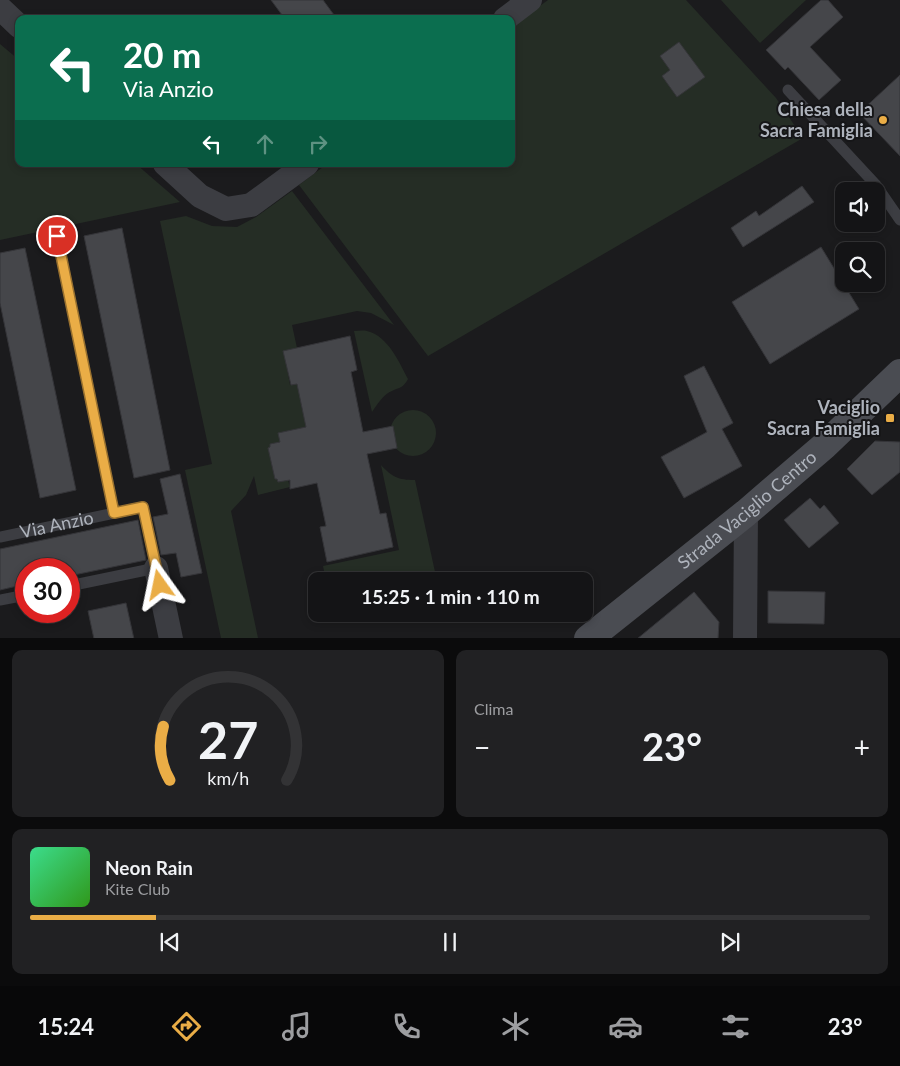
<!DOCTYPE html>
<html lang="it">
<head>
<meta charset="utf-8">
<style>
	:root { --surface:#141416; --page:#212123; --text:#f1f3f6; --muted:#9d9ea1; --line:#333335; --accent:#eaad46 }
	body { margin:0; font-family:Lato,sans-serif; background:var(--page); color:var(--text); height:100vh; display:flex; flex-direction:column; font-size:19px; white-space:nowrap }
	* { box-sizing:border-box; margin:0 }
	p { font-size:16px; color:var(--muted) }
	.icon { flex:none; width:28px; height:28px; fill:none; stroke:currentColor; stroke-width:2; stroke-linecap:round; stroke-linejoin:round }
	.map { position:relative; height:638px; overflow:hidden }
	.panel { display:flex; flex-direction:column; gap:12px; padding:12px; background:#0b0b0c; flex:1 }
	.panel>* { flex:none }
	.banner { position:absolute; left:15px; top:15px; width:500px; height:152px; border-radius:10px; box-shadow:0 2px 8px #0003,0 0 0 1px var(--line); background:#0b6e4f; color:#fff; overflow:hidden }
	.tools { position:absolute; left:835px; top:182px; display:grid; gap:10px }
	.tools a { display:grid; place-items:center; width:50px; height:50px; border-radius:10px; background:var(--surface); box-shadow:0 2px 8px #0003,0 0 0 1px var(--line); font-size:25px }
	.speed { position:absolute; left:15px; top:558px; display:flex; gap:10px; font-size:25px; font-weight:700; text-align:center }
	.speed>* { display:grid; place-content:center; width:65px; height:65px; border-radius:50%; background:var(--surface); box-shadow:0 2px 8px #0003,0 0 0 1px var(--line); line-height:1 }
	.speed .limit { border:8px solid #d22; background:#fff; color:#111 }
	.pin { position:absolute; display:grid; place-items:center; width:42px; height:42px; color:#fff; margin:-21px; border:2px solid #fff; border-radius:50%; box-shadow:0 1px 5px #0007 }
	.me { position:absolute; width:55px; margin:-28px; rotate:348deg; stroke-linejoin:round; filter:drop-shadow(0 0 4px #0008) }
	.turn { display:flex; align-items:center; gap:18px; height:105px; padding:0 25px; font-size:22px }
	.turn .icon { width:65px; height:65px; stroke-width:2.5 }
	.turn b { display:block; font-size:35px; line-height:42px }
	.lanes { display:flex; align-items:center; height:48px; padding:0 25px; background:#0003; justify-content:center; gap:25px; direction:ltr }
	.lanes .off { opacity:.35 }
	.big { font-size:38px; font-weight:700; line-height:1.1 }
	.panel .card { flex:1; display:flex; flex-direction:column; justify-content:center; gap:8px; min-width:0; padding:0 18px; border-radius:10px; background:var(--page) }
	.panel .dial { align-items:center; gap:0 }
	.dial svg { height:130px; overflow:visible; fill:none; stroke:var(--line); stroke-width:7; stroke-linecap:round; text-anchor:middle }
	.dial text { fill:var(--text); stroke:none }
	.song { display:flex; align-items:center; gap:15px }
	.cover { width:60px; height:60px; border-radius:8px; background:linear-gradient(135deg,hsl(150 70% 55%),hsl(110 70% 35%)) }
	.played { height:5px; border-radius:2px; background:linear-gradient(90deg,var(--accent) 15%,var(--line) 15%) }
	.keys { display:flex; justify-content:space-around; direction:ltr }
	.heat { display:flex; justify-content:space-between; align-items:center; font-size:28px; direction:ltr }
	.panel .tiles { flex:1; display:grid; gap:12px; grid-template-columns:1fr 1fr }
	.card:last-child { grid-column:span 2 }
	.trip { position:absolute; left:308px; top:572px; width:285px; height:50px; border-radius:10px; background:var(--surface); box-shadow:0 2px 8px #0003,0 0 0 1px var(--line); font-weight:700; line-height:50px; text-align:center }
	.menu { display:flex; height:80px; justify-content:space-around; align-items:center; background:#080809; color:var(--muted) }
	.menu .icon { width:35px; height:35px }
	.menu .current { color:var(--accent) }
	.menu b { font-size:22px; color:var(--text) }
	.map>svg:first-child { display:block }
	.green { fill:#252d25 }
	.building { fill:#45464a; stroke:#353539 }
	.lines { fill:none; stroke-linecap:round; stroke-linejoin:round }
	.lane { stroke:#3c3d42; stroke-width:11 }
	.street { stroke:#3c3d42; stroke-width:24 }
	.secondary { stroke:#4a4c52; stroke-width:28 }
	.route-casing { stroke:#98702e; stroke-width:12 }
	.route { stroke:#eaad46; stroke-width:9 }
	.poi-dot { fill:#eaad46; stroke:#161618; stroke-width:2 }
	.labels { text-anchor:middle; stroke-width:4; stroke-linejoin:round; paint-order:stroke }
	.poi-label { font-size:18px; font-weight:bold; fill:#aeb3bc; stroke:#161618; text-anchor:end }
	.street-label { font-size:18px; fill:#aeb3bc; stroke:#161618 }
</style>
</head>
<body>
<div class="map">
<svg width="900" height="639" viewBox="0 0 900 639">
	<rect width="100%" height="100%" fill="#1b1b1d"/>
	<!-- green -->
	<path class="green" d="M548,0H686L776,98L803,138L428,356L299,185L327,164H511V27Z
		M721,0H806L760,43Z
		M0,44L19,60V164H136L180,202L0,240Z
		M292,191L394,325L371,313L357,311L292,325L297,348L284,351L290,385L302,383L305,397L300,398L302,409L311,426L279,433L280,442L270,444V447L268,448L275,479H277L278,482L288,480L290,487L258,495L254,476L246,495L231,511L258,638H221L185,470L212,464L160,221L186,216L212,226L237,227L256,217Z
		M354,331C358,331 363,330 367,331C388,336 399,362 408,379C402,390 398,387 388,393C381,398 376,406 372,412Z
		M390 433a23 23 0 1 1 46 0a23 23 0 1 1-46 0Z
		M381,465C392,477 398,480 415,480L437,581H326L323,566L399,550Z"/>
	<!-- building -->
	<path class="building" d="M271,0H323L337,19H285Z
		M821,0H828L843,17L810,47L841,80L819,100L788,67L785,70L766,50Z
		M679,42L705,77L677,97L662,76L670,70L660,56Z
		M900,75V156L859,113Z
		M802,186L814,202L743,247L731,228L756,211L759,216Z
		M122,228L170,470L134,478L84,236Z
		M821,247L859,309L770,364L732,302Z
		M25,248L76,490L40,498L0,303V253Z
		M350,336L357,370L351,372L363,432L393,426L397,448L367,454L380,514L386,513L393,547L327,562L320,527L326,526L317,483L290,489V480L278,482L277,479H275L268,448L270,447V444L280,442L278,433L306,427L297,384L291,385L283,351Z
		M704,366L733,423L722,429L742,466L684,498L661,457L707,432L684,376Z
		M875,441L900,442V472L872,495L847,469Z
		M180,474L202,573L181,577L176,553L161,555L153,517L168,514L160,479Z
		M810,498L820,509L824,505L839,523L809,548L784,520Z
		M138,520L146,560L69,576V569H26V584L0,590V549Z
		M768,591L825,592L824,624L768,623Z
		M694,592L719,622L718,639H637Z
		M126,603L134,639H94L88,611Z"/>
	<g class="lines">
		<!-- lane -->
		<g class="lane">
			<path d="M788,90L876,185L900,220"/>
			<path d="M57,236L114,513"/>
			<path id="s1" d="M0,537L143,507L156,568L69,586"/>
			<path d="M0,600L26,595"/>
		</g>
		<!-- street -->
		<path class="street" d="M0,8L19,26
			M505,19L530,0
			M165,164L200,196L226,209L251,205L307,164
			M156,568L171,639
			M745,639L746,513"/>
		<!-- secondary -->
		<path class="secondary" id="s2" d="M588,639L746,513L824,446L900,373"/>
	</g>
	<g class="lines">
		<defs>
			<path id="route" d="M57,236L114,513L143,507L160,585"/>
		</defs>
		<!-- route casing -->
		<use href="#route" class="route-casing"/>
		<!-- route -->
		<use href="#route" class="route"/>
	</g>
	<!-- markers -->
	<g class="poi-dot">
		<circle cx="883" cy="120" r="5"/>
		<rect x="885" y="413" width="10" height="10" rx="2.5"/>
	</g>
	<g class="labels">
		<!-- poi labels -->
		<g class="poi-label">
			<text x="873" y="116">Chiesa della<tspan x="873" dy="21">Sacra Famiglia</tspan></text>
			<text x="880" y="414">Vaciglio<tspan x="880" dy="21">Sacra Famiglia</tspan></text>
		</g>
		<!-- street labels -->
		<g class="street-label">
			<text dy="6" stroke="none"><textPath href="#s2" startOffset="205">Strada Vaciglio Centro</textPath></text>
			<text dy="6" stroke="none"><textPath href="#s1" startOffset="58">Via Anzio</textPath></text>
		</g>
	</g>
</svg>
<div class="tools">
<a><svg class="icon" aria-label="sound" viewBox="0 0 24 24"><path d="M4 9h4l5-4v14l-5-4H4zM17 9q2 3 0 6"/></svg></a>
<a><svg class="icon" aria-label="search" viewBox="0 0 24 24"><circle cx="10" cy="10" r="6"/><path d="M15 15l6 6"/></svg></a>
</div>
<div class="speed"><div class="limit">30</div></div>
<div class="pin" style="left:57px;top:236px;background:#d93025"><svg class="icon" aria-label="arrive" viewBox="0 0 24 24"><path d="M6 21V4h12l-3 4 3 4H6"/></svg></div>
<svg class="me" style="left:160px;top:585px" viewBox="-20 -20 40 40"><path d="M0-17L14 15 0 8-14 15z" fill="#eaad46" stroke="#fff" stroke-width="4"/></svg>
<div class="trip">15:25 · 1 min · 110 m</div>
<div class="banner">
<div class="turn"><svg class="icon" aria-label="left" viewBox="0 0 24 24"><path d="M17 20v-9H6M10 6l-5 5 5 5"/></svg><div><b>20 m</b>Via Anzio</div></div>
<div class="lanes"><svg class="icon" aria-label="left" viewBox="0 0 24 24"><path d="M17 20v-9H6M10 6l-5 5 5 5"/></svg><svg class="icon off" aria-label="ahead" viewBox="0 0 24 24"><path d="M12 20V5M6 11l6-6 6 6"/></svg><svg class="icon off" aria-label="right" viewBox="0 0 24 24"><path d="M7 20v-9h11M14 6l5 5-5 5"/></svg></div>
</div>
</div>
<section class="panel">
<div class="tiles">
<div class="card dial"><svg viewBox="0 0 100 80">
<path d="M14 69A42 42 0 1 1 86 69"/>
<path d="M14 69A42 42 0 0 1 10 36" stroke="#eaad46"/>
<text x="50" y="56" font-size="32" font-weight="700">27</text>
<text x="50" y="72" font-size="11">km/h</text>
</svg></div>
<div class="card"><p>Clima</p>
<div class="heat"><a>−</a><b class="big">23°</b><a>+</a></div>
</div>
<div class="card">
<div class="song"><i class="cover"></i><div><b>Neon Rain</b><p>Kite Club</p></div></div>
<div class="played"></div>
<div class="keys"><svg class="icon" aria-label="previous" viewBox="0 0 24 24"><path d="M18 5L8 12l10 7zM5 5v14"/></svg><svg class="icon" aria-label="pause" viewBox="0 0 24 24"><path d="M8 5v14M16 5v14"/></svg><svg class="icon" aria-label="next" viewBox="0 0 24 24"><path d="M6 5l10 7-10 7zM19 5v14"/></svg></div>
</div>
</div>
</section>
<nav class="menu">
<b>15:24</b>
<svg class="icon current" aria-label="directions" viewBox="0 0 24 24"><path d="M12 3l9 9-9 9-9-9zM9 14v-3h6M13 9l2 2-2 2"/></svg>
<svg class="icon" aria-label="music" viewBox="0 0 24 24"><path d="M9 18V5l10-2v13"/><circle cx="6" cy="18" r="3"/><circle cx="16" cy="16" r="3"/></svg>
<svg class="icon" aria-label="phone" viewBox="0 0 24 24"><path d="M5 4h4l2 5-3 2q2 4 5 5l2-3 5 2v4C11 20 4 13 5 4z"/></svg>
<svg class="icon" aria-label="climate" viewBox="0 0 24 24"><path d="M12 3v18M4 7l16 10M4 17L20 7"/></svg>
<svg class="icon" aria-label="car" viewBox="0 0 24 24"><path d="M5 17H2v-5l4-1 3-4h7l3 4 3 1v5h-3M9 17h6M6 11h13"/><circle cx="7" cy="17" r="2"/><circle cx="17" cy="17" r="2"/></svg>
<svg class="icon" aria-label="filters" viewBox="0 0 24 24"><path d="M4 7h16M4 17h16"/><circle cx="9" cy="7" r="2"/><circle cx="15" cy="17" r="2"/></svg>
<b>23°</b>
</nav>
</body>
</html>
